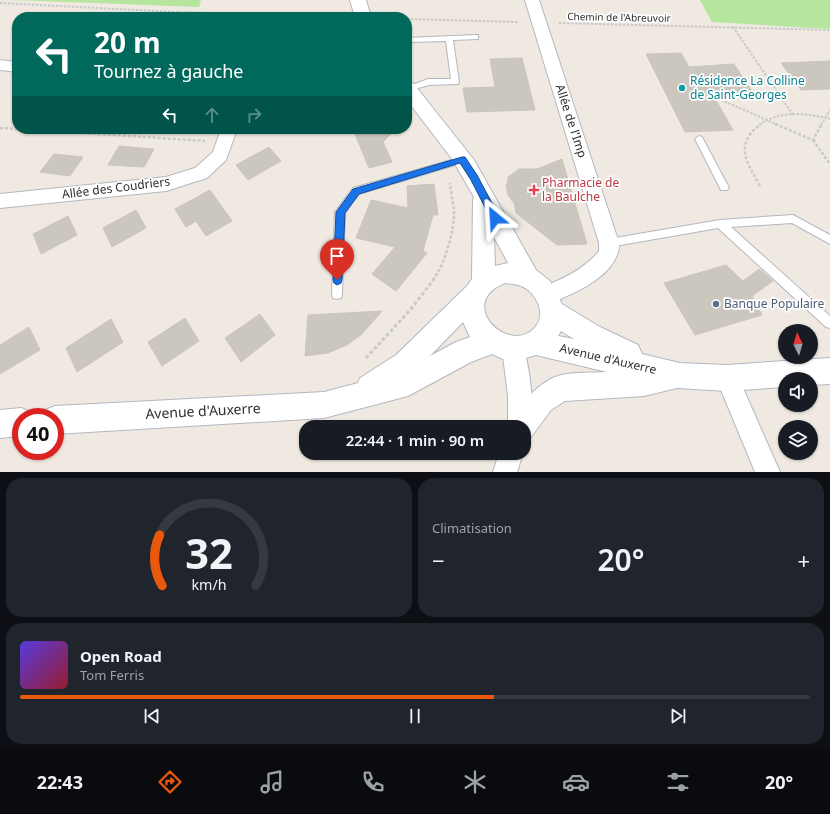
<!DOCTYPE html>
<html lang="fr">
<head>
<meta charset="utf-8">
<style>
	:root { --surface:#171b24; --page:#20242c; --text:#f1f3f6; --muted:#9ea1a6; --line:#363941; --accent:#ea580c }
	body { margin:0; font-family:"Noto Sans",sans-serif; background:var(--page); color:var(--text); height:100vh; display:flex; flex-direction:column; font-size:15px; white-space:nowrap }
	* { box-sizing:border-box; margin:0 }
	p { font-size:13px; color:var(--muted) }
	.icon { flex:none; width:22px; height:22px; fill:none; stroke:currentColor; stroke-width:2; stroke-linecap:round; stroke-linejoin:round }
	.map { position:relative; height:472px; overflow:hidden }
	.drawer { display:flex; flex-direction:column; gap:6px; padding:6px; background:#0d0f14; flex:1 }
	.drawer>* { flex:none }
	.banner { position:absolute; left:12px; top:12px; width:400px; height:122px; border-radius:16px; box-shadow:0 1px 3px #0004; background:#00695c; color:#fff; overflow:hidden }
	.needle { width:26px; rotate:355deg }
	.buttons { position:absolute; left:778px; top:324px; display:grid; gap:8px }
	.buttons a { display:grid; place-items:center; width:40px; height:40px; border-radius:50%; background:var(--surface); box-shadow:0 1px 3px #0004; font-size:20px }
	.speed { position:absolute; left:12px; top:408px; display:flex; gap:8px; font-size:20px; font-weight:700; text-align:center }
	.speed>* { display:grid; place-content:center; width:52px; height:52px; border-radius:50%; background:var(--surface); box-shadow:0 1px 3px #0004; line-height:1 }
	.speed .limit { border:6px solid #d22; background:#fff; color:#111 }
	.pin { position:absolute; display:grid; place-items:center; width:34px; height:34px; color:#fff; margin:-41px -17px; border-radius:50% 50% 50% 0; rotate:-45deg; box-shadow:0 0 4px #0007 }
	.pin .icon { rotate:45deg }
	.me { position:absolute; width:44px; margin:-22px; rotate:333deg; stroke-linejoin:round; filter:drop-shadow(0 0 3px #0008) }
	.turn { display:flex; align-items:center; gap:14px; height:84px; padding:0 16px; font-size:18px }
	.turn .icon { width:52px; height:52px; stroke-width:2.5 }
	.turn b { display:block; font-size:28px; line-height:34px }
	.lanes { display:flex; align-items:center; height:38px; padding:0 16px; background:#0003; justify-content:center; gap:20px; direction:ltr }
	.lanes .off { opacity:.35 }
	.big { font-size:30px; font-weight:600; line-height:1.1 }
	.drawer .card { flex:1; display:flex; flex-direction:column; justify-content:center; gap:6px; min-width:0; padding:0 14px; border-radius:16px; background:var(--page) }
	.drawer .dial { align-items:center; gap:0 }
	.dial svg { height:104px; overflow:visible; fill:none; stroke:var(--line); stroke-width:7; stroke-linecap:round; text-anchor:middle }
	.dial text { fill:var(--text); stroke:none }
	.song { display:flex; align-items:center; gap:12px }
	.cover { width:48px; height:48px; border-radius:6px; background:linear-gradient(135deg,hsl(250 70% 55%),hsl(350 70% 35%)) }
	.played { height:4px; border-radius:2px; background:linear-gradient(90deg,var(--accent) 60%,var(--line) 60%) }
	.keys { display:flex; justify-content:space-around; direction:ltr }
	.heat { display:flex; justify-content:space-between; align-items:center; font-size:22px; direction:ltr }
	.drawer .tiles { flex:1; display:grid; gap:6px; grid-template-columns:1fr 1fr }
	.card:last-child { grid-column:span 2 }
	.trip { position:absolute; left:299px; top:420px; width:232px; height:40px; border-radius:16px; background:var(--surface); box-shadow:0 1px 3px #0004; font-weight:600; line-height:40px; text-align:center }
	.dock { display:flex; height:64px; justify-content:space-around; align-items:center; background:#090b0e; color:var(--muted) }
	.dock .icon { width:28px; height:28px }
	.dock .selected { color:var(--accent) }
	.dock b { font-size:18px; color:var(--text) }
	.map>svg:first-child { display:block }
	.green { fill:#b6e59e }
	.building { fill:#cbc7bf; stroke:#cbc5ba }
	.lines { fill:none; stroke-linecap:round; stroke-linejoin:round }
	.lane-casing { stroke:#b4b7c1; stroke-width:2 }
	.street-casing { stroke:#b4b7c1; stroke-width:2 }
	.secondary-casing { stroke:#b4b7c1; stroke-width:2 }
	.path-far2 { stroke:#c9c9c9; stroke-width:2; stroke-dasharray:2.5 1.5; stroke-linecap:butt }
	.path-far1 { stroke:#c9c9c9; stroke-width:2.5; stroke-dasharray:3 2; stroke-linecap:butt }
	.path { stroke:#c9c9c9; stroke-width:3; stroke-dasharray:3.5 2.5; stroke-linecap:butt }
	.lane { fill:#fff; fill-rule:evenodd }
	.street { fill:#fff; fill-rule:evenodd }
	.secondary { fill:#fff; fill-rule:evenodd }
	.route { fill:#1a73e8; stroke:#114b97 }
	.culture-dot { fill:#0f9aa8; stroke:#fff; stroke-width:1.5 }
	.health-dot { fill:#e0444e; stroke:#fff; stroke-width:1.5 }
	.service-dot { fill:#5c6f8a; stroke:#fff; stroke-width:1.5 }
	.labels { text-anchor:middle; stroke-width:3.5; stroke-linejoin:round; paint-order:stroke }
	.far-street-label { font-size:10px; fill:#2e2e2e; stroke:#fff }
	.culture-label { font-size:12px; fill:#0d838f; stroke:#fff; text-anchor:start }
	.street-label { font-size:12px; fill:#2e2e2e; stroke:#fff }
	.health-label { font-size:12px; fill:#be3a42; stroke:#fff; text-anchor:start }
	.service-label { font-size:12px; fill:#4e5e75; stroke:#fff; text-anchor:start }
	.near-street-label { font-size:14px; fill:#2e2e2e; stroke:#fff }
</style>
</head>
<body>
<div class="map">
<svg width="830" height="472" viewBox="0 0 830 472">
	<rect width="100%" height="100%" fill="#efe9e1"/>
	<!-- green -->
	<path class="green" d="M14,0H201L199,7Z
		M700,0H830V29L712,22Z"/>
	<!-- building -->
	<path class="building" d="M681,53L689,67L734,64L753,93L713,95L733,130L685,132L646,54Z
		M522,58L535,110L467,112L463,88L495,87L490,59Z
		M830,61V89L801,90L781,63Z
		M369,129H396L383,142L392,162L369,168L355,134L365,133Z
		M119,146L154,149L144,167L108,165Z
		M269,147L281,161L248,180L236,165Z
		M54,154L83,157L70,176L40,172Z
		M562,159L587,244L557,245L516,213L514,203L508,195L506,186L508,181V177L519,169H537Z
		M434,184L438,215H433L423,251L427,253L396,291L372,274L395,247L356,238L371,200L408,208L407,186Z
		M210,190L232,221L206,236L196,221L186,227L175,209Z
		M136,210L146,228L112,247L103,228Z
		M68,216L77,235L41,254L33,234Z
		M726,265L743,281L759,269L773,281L752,296L762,315L695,335L664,283Z
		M382,311L362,334L347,345L328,353L305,356L308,315Z
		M260,314L275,335L241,362L225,338Z
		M185,318L199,341L162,366L148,342Z
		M111,319L123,342L77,372L66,348Z
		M29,327L40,350L0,374V345Z"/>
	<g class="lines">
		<defs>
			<path id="lane" d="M475,35H478V39L453,40L459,82L458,84L429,85L407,91V87L428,79H451L446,41L407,42V38Z
				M699,136L702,137L727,184L729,187L727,190H721L695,139Z
				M462,157L466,160L465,162L359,194L345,213L342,294L341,298L337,299L333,298L332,294L335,212L353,188Z
				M793,215L830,235V244L792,223L731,227L830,316V328L826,327L718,228L609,247L605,246L604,243L605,240L609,239L720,220Z"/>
			<path id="street" d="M525,0H539L619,243C620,275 572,295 547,304L540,302L537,295L540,288C561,280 585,269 599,251V243Z
				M0,60L17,62V72L0,70Z
				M221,129H237L226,160L207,178L166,191L0,208V194L166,177L195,168L213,152Z
				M513,337L521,340C529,360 537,416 528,435L524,437V427H508V396L502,348L505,340Z
				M727,367L735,370L780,472H755L716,378L719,370Z
				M499,453H523L517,472H493Z"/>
			<path id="secondary" d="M350,0H366L371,17H355Z
				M407,81L413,83L474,160L536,270L550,281L562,304L598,326L638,345L642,354L680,363L727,365L830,358V384L811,385V379H785V387L727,391L677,388L644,396L565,401L551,410L531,437L524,440V427H507C515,408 540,380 561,375C576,372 593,373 607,372L536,355L519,360L503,359L492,354L471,362L408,396L324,418L55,434V417H43L45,410L55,406L324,392L358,383L360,378L396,355L467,286L472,279L473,200L474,197L452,159L407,100ZM494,237L508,263L495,266ZM505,283C510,284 516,284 521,286C535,291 547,313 536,326C512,358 453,304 505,283ZM463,322L470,337L456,342L430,356ZM561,331L574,339L558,336Z
				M21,408L31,412L33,417H21V436L0,438V410Z"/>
		</defs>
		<!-- lane casing -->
		<use href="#lane" class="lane-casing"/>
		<!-- street casing -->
		<use href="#street" class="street-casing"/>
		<!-- secondary casing -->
		<use href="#secondary" class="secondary-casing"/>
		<!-- path-far2 -->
		<path class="path-far2" d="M0,3L176,12L343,17
			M407,19L518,22
			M559,23L830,30
			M733,27L793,115
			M710,95L778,125
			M759,125C779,110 808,113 830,119
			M821,125L830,110"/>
		<!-- path-far1 -->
		<path class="path-far1" d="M775,124L813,140L822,124
			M0,128L17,129
			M23,129L205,141
			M813,140L830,164
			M760,186C747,162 733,145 761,124
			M433,280C444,266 455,230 454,211C453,202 451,192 450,183"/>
		<!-- path -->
		<path class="path" d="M366,358L411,309L434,279"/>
		<!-- lane -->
		<use href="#lane" class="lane"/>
		<!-- street -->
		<use href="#street" class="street"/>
		<!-- secondary -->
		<use href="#secondary" class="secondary"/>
	</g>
	<!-- route -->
	<path class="route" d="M462,157H465L477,175L500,218L499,221H492L471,180L460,163L359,194L345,213L342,280L341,283L337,285L334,283L333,280L336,212L353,189Z"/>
	<!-- markers -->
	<circle class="culture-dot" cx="682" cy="88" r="4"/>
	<path class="health-dot" d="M532 184h4v4h4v4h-4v4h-4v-4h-4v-4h4z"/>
	<circle class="service-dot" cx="716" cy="304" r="4"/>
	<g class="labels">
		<!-- far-street labels -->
		<g class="far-street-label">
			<text transform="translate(619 17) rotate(1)" y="4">Chemin de l'Abreuvoir</text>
		</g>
		<!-- culture labels -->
		<g class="culture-label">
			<text x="690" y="85">Résidence La Colline<tspan x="690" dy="14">de Saint-Georges</tspan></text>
		</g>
		<!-- street labels -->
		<g class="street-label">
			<text transform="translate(571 121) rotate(72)" y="4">Allée de l'Imp</text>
			<text transform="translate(116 188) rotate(-7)" y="4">Allée des Coudriers</text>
			<text transform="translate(608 359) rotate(13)" y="4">Avenue d'Auxerre</text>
		</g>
		<!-- health labels -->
		<g class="health-label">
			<text x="542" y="187">Pharmacie de<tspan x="542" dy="14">la Baulche</tspan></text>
		</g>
		<!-- service labels -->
		<g class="service-label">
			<text x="724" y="308">Banque Populaire</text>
		</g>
		<!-- near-street labels -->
		<g class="near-street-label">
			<text transform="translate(203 411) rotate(-3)" y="5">Avenue d'Auxerre</text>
		</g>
	</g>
</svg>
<div class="buttons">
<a><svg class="needle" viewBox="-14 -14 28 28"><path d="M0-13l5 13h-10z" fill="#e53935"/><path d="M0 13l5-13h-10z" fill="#9ea1a6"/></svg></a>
<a><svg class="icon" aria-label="sound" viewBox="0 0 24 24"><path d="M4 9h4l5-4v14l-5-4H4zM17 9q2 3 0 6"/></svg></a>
<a><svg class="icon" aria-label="layers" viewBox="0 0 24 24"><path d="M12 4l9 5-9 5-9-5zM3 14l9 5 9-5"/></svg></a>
</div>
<div class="speed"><div class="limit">40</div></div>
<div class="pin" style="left:337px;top:280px;background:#d93025"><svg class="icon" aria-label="arrive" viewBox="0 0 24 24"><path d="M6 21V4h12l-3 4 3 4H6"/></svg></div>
<svg class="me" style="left:495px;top:218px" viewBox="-20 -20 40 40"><path d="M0-17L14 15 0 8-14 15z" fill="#1a73e8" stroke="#fff" stroke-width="4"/></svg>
<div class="trip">22:44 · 1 min · 90 m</div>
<div class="banner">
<div class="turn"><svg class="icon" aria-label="left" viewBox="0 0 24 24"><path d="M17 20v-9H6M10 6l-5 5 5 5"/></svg><div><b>20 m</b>Tournez à gauche</div></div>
<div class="lanes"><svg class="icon" aria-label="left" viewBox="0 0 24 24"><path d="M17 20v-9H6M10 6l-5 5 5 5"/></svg><svg class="icon off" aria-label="ahead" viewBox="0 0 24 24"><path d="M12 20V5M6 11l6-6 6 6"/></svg><svg class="icon off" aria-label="right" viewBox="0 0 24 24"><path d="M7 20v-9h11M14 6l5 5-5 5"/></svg></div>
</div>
</div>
<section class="drawer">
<div class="tiles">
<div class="card dial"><svg viewBox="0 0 100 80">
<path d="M14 69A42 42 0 1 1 86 69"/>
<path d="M14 69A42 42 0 0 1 12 30" stroke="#ea580c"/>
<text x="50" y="56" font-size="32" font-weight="700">32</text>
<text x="50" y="72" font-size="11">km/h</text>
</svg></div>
<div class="card"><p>Climatisation</p>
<div class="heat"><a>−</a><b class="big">20°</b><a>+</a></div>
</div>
<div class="card">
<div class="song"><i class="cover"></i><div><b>Open Road</b><p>Tom Ferris</p></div></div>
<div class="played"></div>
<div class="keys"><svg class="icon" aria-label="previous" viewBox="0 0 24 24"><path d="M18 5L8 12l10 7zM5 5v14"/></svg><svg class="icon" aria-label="pause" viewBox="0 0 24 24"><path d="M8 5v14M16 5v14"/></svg><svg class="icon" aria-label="next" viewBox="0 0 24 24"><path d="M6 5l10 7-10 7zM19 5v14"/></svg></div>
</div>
</div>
</section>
<nav class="dock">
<b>22:43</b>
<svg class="icon selected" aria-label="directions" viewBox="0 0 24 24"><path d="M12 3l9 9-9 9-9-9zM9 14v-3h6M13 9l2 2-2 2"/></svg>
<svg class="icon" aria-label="music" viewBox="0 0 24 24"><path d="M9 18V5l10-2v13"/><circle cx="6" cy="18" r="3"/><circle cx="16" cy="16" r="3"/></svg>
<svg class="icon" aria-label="phone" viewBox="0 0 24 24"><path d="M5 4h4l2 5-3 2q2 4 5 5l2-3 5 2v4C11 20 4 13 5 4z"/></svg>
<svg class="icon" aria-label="climate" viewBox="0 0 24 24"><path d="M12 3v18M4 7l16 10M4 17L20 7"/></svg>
<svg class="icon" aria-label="car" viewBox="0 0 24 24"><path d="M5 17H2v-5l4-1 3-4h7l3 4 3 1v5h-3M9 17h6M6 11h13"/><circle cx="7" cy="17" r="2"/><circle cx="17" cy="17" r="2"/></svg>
<svg class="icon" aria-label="filters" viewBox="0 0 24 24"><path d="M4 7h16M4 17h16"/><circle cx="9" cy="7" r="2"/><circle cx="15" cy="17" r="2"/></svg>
<b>20°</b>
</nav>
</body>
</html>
